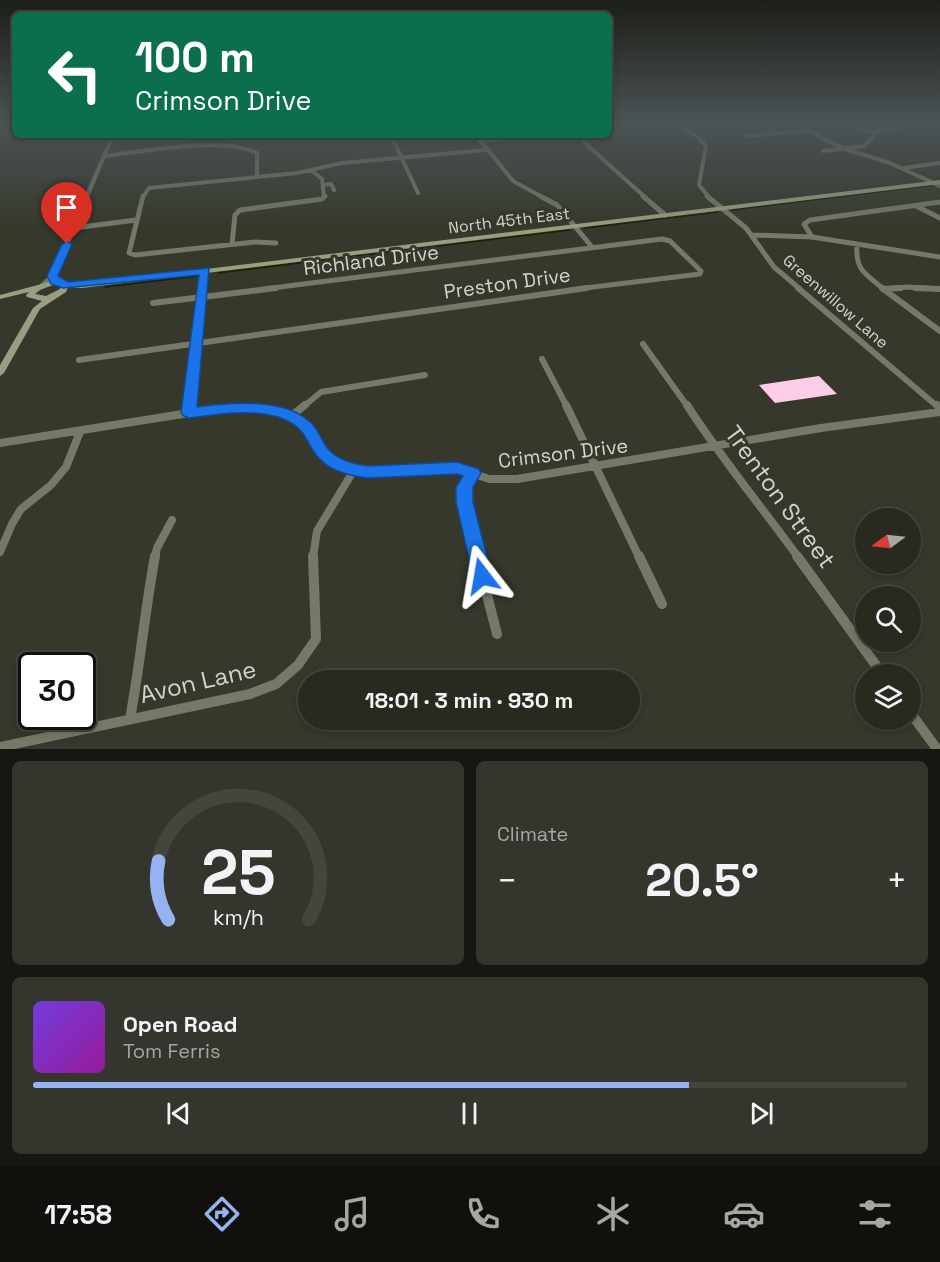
<!DOCTYPE html>
<html lang="en">
<head>
<meta charset="utf-8">
<style>
	:root { --surface:#282a20; --page:#34362d; --text:#f1f3f6; --muted:#a5a7a5; --line:#44463e; --accent:#95b2f1 }
	body { margin:0; font-family:"Space Grotesk",sans-serif; background:var(--page); color:var(--text); height:100vh; display:flex; flex-direction:column; font-size:22px; white-space:nowrap }
	* { box-sizing:border-box; margin:0 }
	p { font-size:20px; color:var(--muted) }
	.icon { flex:none; width:33px; height:33px; fill:none; stroke:currentColor; stroke-width:2; stroke-linecap:round; stroke-linejoin:round }
	.map { position:relative; height:749px; overflow:hidden }
	.panel { display:flex; flex-direction:column; gap:12px; padding:12px; background:#161712; flex:1 }
	.panel>* { flex:none }
	.top-card { position:absolute; left:12px; top:12px; width:600px; height:126px; border-radius:9px; box-shadow:0 3px 9px #0003,0 0 0 2px var(--line); background:#0b6e4f; color:#fff; overflow:hidden }
	.needle { width:39px; rotate:255deg }
	.controls { position:absolute; left:855px; top:508px; display:grid; gap:12px }
	.controls a { display:grid; place-items:center; width:66px; height:66px; border-radius:50%; background:var(--surface); box-shadow:0 3px 9px #0003,0 0 0 2px var(--line); font-size:30px }
	.speed { position:absolute; left:18px; top:652px; display:flex; gap:12px; font-size:30px; font-weight:700; text-align:center }
	.speed>* { display:grid; place-content:center; width:78px; height:78px; border-radius:50%; background:var(--surface); box-shadow:0 3px 9px #0003,0 0 0 2px var(--line); line-height:1 }
	.speed .limit { border:3px solid #111; border-radius:9px; background:#fff; color:#111 }
	.pin { position:absolute; display:grid; place-items:center; width:51px; height:51px; color:#fff; margin:-62px -26px; border-radius:50% 50% 50% 0; rotate:-45deg; box-shadow:0 0 6px #0007 }
	.pin .icon { rotate:45deg }
	.me { position:absolute; width:66px; margin:-33px; rotate:346deg; stroke-linejoin:round; filter:drop-shadow(0 0 4px #0008) }
	.turn { display:flex; align-items:center; gap:21px; height:126px; padding:0 24px; font-size:27px }
	.turn .icon { width:78px; height:78px; stroke-width:2.5 }
	.turn b { display:block; font-size:42px; line-height:51px }
	.big { font-size:45px; font-weight:600; line-height:1.1 }
	.panel .card { flex:1; display:flex; flex-direction:column; justify-content:center; gap:9px; min-width:0; padding:0 21px; border-radius:9px; background:var(--page) }
	.panel .dial { align-items:center; gap:0 }
	.dial svg { height:156px; overflow:visible; fill:none; stroke:var(--line); stroke-width:7; stroke-linecap:round; text-anchor:middle }
	.dial text { fill:var(--text); stroke:none }
	.song { display:flex; align-items:center; gap:18px }
	.cover { width:72px; height:72px; border-radius:9px; background:linear-gradient(135deg,hsl(260 70% 55%),hsl(300 70% 35%)) }
	.played { height:6px; border-radius:3px; background:linear-gradient(90deg,var(--accent) 75%,var(--line) 75%) }
	.keys { display:flex; justify-content:space-around; direction:ltr }
	.heat { display:flex; justify-content:space-between; align-items:center; font-size:33px; direction:ltr }
	.panel .tiles { flex:1; display:grid; gap:12px; grid-template-columns:1fr 1fr }
	.card:last-child { grid-column:span 2 }
	.trip { position:absolute; left:298px; top:670px; width:342px; height:60px; border-radius:30px; background:var(--surface); box-shadow:0 3px 9px #0003,0 0 0 2px var(--line); font-weight:600; line-height:60px; text-align:center }
	.menu { display:flex; height:96px; justify-content:space-around; align-items:center; background:#10110d; color:var(--muted) }
	.menu .icon { width:42px; height:42px }
	.menu .selected { color:var(--accent) }
	.menu b { font-size:27px; color:var(--text) }
	.map>svg:first-child { display:block }
	.built { fill:#3c412d }
	.lines { fill:none; stroke-linecap:round; stroke-linejoin:round }
	.stream { stroke:#1c2103; stroke-width:1.5 }
	.building { fill:#fdcde7 }
	.minor-far4 { stroke:#757967; stroke-width:4 }
	.minor-far3 { stroke:#757967; stroke-width:5 }
	.minor-far2 { stroke:#757967; stroke-width:6 }
	.minor-far1 { stroke:#757967; stroke-width:8 }
	.minor { stroke:#757967; stroke-width:10 }
	.tertiary { fill:#757967; fill-rule:evenodd }
	.secondary { fill:#979e81; fill-rule:evenodd }
	.route { fill:#1a73e8; stroke:#114b97; stroke-width:1.5 }
	.labels { text-anchor:middle; stroke-width:6; stroke-linejoin:round; paint-order:stroke }
	.far-street-label { font-size:16px; fill:#d2d4cc; stroke:#35382b }
	.street-label { font-size:20px; fill:#d2d4cc; stroke:#35382b }
	.near-street-label { font-size:24px; fill:#d2d4cc; stroke:#35382b }
</style>
</head>
<body>
<div class="map">
<svg width="940" height="749" viewBox="0 0 940 749">
	<rect width="100%" height="100%" fill="#35382b"/>
	<!-- built -->
	<path class="built" d="M609,124H675L685,131L600,138L596,135H609Z"/>
	<g class="lines">
		<!-- stream -->
		<path class="stream" d="M732,210L933,185
			M585,228L718,212
			M218,273L570,230
			M105,287L197,276"/>
	</g>
	<!-- building -->
	<path class="building" d="M819,376L837,394L775,403L759,385Z"/>
	<g class="lines">
		<!-- minor-far4 -->
		<path class="minor-far4" d="M678,124L698,137L706,146L699,185L709,197
			M794,124L845,149L890,163L940,186
			M848,124L874,133
			M391,135L418,193
			M476,135L513,181L542,197
			M581,135L580,137L587,145L645,197
			M748,136L805,131
			M479,141L528,137
			M823,151L864,146L879,130L905,127
			M104,156C142,152 224,136 257,153V177
			M904,168L940,163
			M311,170L322,179L324,197
			M323,185L331,184L334,190
			M143,197L149,188L297,173L342,163L486,150"/>
		<!-- minor-far3 -->
		<path class="minor-far3" d="M143,196L129,253L135,255L255,242L276,243
			M540,196L557,205L592,247
			M643,196L665,215
			M707,196L746,228L774,267L800,289
			M916,206L940,218
			M74,228L136,220
			M751,235L812,237L940,257
			M812,237L804,224L810,220L940,202
			M232,244L235,215L240,210L322,199L325,196
			M857,244C855,270 865,274 884,289
			M203,289L205,271
			M264,289L662,239L670,241L701,271L700,274L577,289
			M883,289L907,287L940,289"/>
		<!-- minor-far2 -->
		<path class="minor-far2" d="M798,288L938,407
			M882,288L940,331
			M915,288L940,289
			M883,289L901,288
			M153,303L276,288
			M643,344L688,407
			M542,359L567,407
			M79,360L587,288
			M190,407L203,288
			M303,407L321,392L425,375"/>
		<!-- minor-far1 -->
		<path class="minor-far1" d="M566,405L639,557
			M687,405C721,458 761,506 798,557
			M937,405L940,408
			M189,413L190,405
			M290,417L305,405
			M0,443L208,410L255,408L279,412L300,422L310,432L326,456L349,468L368,472L457,468L489,479H517L821,428L940,412
			M473,473C457,502 470,527 478,557
			M0,552L12,524L21,509L51,485L66,467L80,432
			M155,557L157,548L172,520
			M313,557L317,531L354,470"/>
		<!-- minor -->
		<path class="minor" d="M477,556L497,634
			M639,556L662,604
			M797,556L883,675
			M910,712L937,749
			M130,719C140,665 145,610 155,556
			M0,747L250,694L276,684L298,665L316,639L313,556"/>
		<!-- tertiary -->
		<path class="tertiary" d="M111,135H115L56,276L44,286H40V284L50,275Z"/>
		<!-- secondary -->
		<path class="secondary" d="M940,180V184L82,288L68,287L66,292L40,309L4,373L0,376V365L33,308L42,301L27,297L26,295L29,292L0,299V295L53,281L82,284ZM53,285L60,287V289L46,296L35,294L40,290Z"/>
	</g>
	<!-- sky -->
	<linearGradient id="sky" x2="0" y2="1"><stop stop-color="#1d1f18"/><stop offset="0.54" stop-color="#4b5355"/><stop offset="1" stop-color="#4b5355" stop-opacity="0"/></linearGradient>
	<rect width="940" height="229" fill="url(#sky)"/>
	<!-- route -->
	<path class="route" d="M67,241L72,244L58,276L68,282L209,268L197,407C228,403 278,398 305,418C320,428 320,441 330,451C340,461 355,464 368,466L457,462L479,469L481,473L473,487V502L492,576L489,582L482,585L476,582L473,576L456,502V487L463,476L457,474L368,478C351,476 329,471 318,457C308,446 307,433 293,424C266,406 219,414 189,418L184,416L181,413L199,275L63,288L51,284L47,276L62,244Z"/>
	<g class="labels">
		<!-- far-street labels -->
		<g class="far-street-label">
			<text transform="translate(509 220) rotate(-7)" y="6">North 45th East</text>
			<text transform="translate(836 301) rotate(41)" y="6">Greenwillow Lane</text>
		</g>
		<!-- street labels -->
		<g class="street-label">
			<text transform="translate(371 260) rotate(-7)" y="7">Richland Drive</text>
			<text transform="translate(507 283) rotate(-8)" y="7">Preston Drive</text>
			<text transform="translate(563 453) rotate(-7)" y="7">Crimson Drive</text>
		</g>
		<!-- near-street labels -->
		<g class="near-street-label">
			<text transform="translate(780 497) rotate(54)" y="8">Trenton Street</text>
			<text transform="translate(198 682) rotate(-13)" y="8">Avon Lane</text>
		</g>
	</g>
</svg>
<div class="controls">
<a><svg class="needle" viewBox="-14 -14 28 28"><path d="M0-13l5 13h-10z" fill="#e53935"/><path d="M0 13l5-13h-10z" fill="#a5a7a5"/></svg></a>
<a><svg class="icon" aria-label="search" viewBox="0 0 24 24"><circle cx="10" cy="10" r="6"/><path d="M15 15l6 6"/></svg></a>
<a><svg class="icon" aria-label="layers" viewBox="0 0 24 24"><path d="M12 4l9 5-9 5-9-5zM3 14l9 5 9-5"/></svg></a>
</div>
<div class="speed"><div class="limit">30</div></div>
<div class="pin" style="left:67px;top:244px;background:#d93025"><svg class="icon" aria-label="arrive" viewBox="0 0 24 24"><path d="M6 21V4h12l-3 4 3 4H6"/></svg></div>
<svg class="me" style="left:482px;top:576px" viewBox="-20 -20 40 40"><path d="M0-17L14 15 0 8-14 15z" fill="#1a73e8" stroke="#fff" stroke-width="4"/></svg>
<div class="trip">18:01 · 3 min · 930 m</div>
<div class="top-card">
<div class="turn"><svg class="icon" aria-label="left" viewBox="0 0 24 24"><path d="M17 20v-9H6M10 6l-5 5 5 5"/></svg><div><b>100 m</b>Crimson Drive</div></div>
</div>
</div>
<section class="panel">
<div class="tiles">
<div class="card dial"><svg viewBox="0 0 100 80">
<path d="M14 69A42 42 0 1 1 86 69"/>
<path d="M14 69A42 42 0 0 1 9 39" stroke="#95b2f1"/>
<text x="50" y="56" font-size="32" font-weight="700">25</text>
<text x="50" y="72" font-size="11">km/h</text>
</svg></div>
<div class="card"><p>Climate</p>
<div class="heat"><a>−</a><b class="big">20.5°</b><a>+</a></div>
</div>
<div class="card">
<div class="song"><i class="cover"></i><div><b>Open Road</b><p>Tom Ferris</p></div></div>
<div class="played"></div>
<div class="keys"><svg class="icon" aria-label="previous" viewBox="0 0 24 24"><path d="M18 5L8 12l10 7zM5 5v14"/></svg><svg class="icon" aria-label="pause" viewBox="0 0 24 24"><path d="M8 5v14M16 5v14"/></svg><svg class="icon" aria-label="next" viewBox="0 0 24 24"><path d="M6 5l10 7-10 7zM19 5v14"/></svg></div>
</div>
</div>
</section>
<nav class="menu">
<b>17:58</b>
<svg class="icon selected" aria-label="directions" viewBox="0 0 24 24"><path d="M12 3l9 9-9 9-9-9zM9 14v-3h6M13 9l2 2-2 2"/></svg>
<svg class="icon" aria-label="music" viewBox="0 0 24 24"><path d="M9 18V5l10-2v13"/><circle cx="6" cy="18" r="3"/><circle cx="16" cy="16" r="3"/></svg>
<svg class="icon" aria-label="phone" viewBox="0 0 24 24"><path d="M5 4h4l2 5-3 2q2 4 5 5l2-3 5 2v4C11 20 4 13 5 4z"/></svg>
<svg class="icon" aria-label="climate" viewBox="0 0 24 24"><path d="M12 3v18M4 7l16 10M4 17L20 7"/></svg>
<svg class="icon" aria-label="car" viewBox="0 0 24 24"><path d="M5 17H2v-5l4-1 3-4h7l3 4 3 1v5h-3M9 17h6M6 11h13"/><circle cx="7" cy="17" r="2"/><circle cx="17" cy="17" r="2"/></svg>
<svg class="icon" aria-label="filters" viewBox="0 0 24 24"><path d="M4 7h16M4 17h16"/><circle cx="9" cy="7" r="2"/><circle cx="15" cy="17" r="2"/></svg>
</nav>
</body>
</html>
